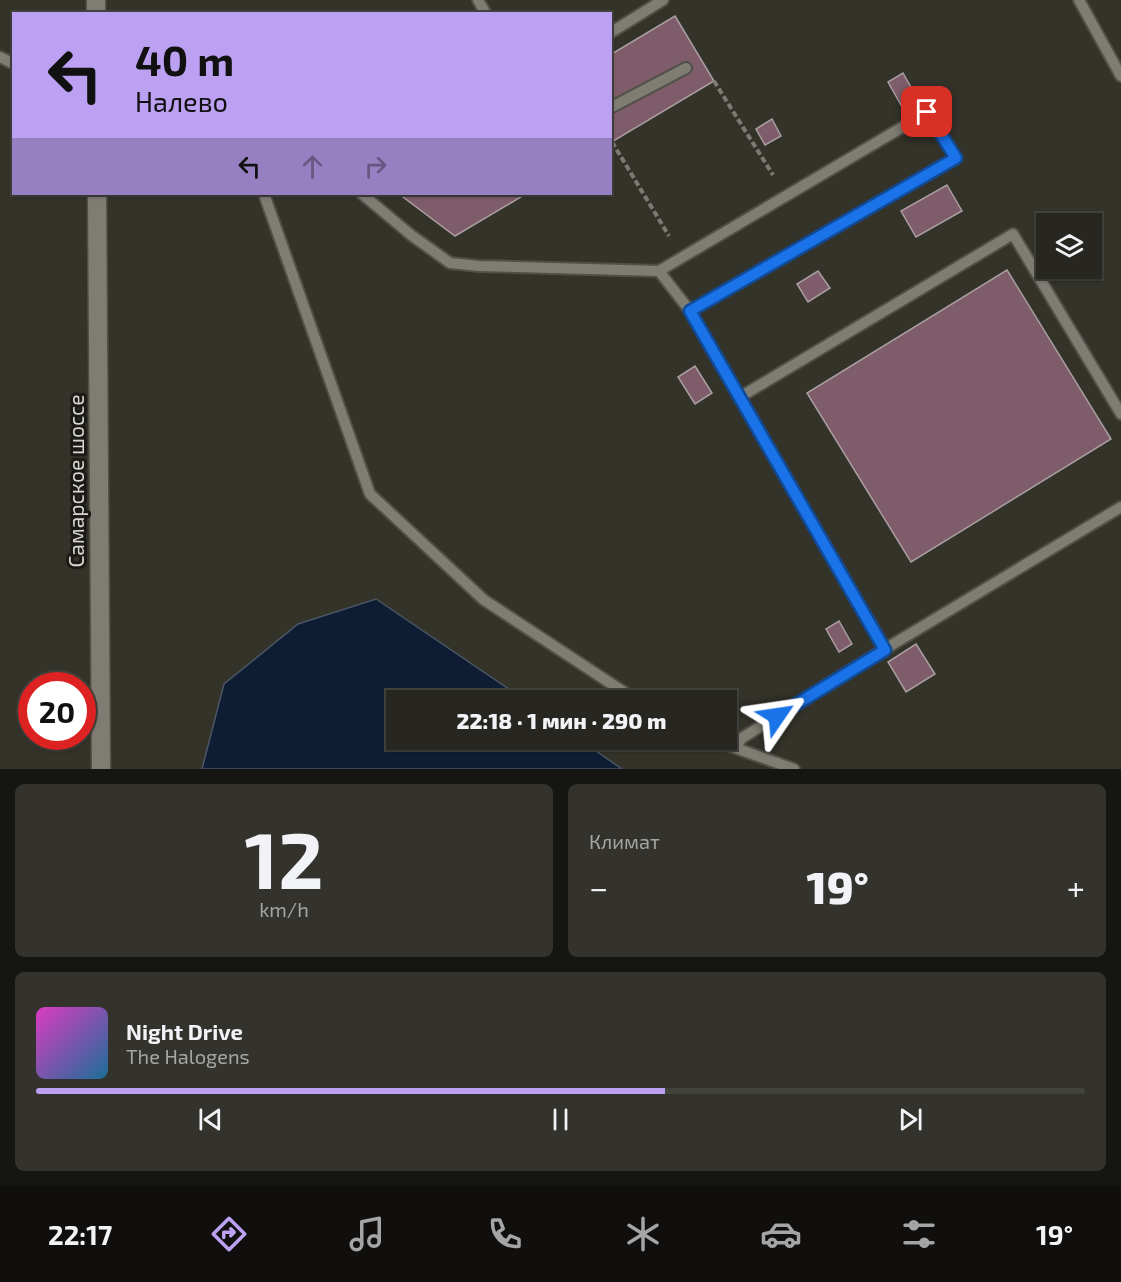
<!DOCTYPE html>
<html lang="ru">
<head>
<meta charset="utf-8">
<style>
	:root { --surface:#272620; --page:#33322d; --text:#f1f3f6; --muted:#a4a5a5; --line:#43433e; --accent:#bca0f2 }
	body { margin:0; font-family:"Exo 2",sans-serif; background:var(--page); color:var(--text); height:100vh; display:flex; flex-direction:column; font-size:22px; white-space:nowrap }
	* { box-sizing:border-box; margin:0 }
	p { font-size:20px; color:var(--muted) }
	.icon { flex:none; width:33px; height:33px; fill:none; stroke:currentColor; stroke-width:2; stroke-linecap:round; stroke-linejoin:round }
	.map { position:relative; height:769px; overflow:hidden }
	.sheet { display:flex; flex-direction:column; gap:15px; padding:15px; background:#151512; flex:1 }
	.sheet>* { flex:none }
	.hud { position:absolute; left:12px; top:12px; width:600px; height:183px; border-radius:0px; box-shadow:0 2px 4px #0004,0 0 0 2px var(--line); background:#bca0f2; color:#111; overflow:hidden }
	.controls { position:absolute; left:1036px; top:213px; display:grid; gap:12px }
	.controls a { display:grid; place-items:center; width:66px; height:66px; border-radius:0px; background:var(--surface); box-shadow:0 2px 4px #0004,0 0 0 2px var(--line); font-size:30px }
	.speed { position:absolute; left:18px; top:672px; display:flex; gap:12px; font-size:30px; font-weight:700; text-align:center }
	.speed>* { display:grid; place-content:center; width:78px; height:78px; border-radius:50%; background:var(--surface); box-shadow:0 2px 4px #0004,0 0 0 2px var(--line); line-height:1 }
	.speed .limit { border:9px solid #d22; background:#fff; color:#111 }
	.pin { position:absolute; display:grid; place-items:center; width:51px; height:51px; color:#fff; margin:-26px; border-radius:12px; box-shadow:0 3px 9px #0006 }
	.me { position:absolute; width:66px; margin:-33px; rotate:58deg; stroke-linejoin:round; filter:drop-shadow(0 0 4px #0008) }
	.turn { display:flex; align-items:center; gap:21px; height:126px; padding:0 24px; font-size:27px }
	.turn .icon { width:78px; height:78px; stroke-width:2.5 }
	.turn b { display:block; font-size:42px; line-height:51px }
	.lanes { display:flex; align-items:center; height:57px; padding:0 24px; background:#0003; justify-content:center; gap:30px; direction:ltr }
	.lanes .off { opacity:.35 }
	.big { font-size:45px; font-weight:800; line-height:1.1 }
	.sheet .tile { flex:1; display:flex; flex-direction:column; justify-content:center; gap:9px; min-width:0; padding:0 21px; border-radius:9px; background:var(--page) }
	.sheet .dial { align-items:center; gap:0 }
	.dial b { font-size:78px; line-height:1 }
	.song { display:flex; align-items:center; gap:18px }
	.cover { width:72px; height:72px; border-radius:9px; background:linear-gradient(135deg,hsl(310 70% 55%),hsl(200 70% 35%)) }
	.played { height:6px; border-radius:3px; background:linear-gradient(90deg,var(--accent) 60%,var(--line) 60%) }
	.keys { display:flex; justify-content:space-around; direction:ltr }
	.heat { display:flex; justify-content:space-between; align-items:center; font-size:33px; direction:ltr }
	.sheet .tiles { flex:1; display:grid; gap:15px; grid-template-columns:1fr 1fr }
	.tile:last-child { grid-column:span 2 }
	.trip { position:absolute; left:386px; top:690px; width:351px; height:60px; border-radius:0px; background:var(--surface); box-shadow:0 2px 4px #0004,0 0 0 2px var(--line); font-weight:800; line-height:60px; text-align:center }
	.tabs { display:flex; height:96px; justify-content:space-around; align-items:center; background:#100f0d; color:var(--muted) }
	.tabs .icon { width:42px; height:42px }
	.tabs .current { color:var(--accent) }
	.tabs b { font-size:27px; color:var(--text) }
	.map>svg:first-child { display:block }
	.water { fill:#0f1d34; stroke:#4b5563; stroke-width:1.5 }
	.building { fill:#7e5c6a; stroke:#aa9ea3; stroke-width:1.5 }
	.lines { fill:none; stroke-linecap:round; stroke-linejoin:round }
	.lane-casing { stroke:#515048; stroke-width:14 }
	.secondary-casing { stroke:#515048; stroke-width:21 }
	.path { stroke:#7b7a73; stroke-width:4; stroke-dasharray:6 3; stroke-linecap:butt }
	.lane { stroke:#7f7d73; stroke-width:10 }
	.secondary { stroke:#7f7d73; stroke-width:18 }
	.route-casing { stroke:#114b97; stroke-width:15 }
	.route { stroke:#1a73e8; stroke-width:10 }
	.labels { text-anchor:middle; stroke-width:6; stroke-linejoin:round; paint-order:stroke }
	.street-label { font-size:21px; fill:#d8d7d2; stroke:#1b1a16 }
</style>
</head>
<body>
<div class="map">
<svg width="1121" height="769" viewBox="0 0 1121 769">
	<rect width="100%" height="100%" fill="#34332a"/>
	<!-- water -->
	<path class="water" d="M376,599L525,700H396V740H580L622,769H202L224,684L298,624Z"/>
	<!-- building -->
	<path class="building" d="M675,16L714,81L610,143V55Z
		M903,73L920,103L905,112L888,82Z
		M772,119L781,136L765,145L756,129Z
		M947,185L962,211L916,237L901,211Z
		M399,194H526L455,236Z
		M1007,270L1111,439L911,562L807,393Z
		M818,271L830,288L808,302L797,284Z
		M695,366L712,393L695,404L678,377Z
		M839,621L852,644L839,652L826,629Z
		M916,644L935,674L906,692L888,662Z"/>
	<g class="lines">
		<defs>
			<path id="lane" d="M478,0L486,14
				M1079,0L1121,76
				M610,33L663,0
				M0,57L14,64
				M610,108L686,68
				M264,194L370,494L484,600L636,700
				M362,194L411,235L450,263L479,266L659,271L928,112L956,158L690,311L659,271
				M690,311L885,649L1121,507
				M740,397L1013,234L1121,414
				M713,740L794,769
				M735,748L742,738L885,649"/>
			<path id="secondary" d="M96,0V14
				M97,194L101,769"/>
		</defs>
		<!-- lane casing -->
		<use href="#lane" class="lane-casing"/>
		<!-- secondary casing -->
		<use href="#secondary" class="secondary-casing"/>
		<!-- path -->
		<path class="path" d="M714,81L773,175
			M612,142L669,236"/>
		<!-- lane -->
		<use href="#lane" class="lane"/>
		<!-- secondary -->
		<use href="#secondary" class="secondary"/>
	</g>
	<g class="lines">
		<defs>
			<path id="route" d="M777,716L885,650L690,311L956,158L927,112"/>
		</defs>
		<!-- route casing -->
		<use href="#route" class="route-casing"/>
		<!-- route -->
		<use href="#route" class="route"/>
	</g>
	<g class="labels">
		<!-- street labels -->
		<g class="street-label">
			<text transform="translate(77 481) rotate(-90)" y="7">Самарское шоссе</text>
		</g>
	</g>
</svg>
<div class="controls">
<a><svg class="icon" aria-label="layers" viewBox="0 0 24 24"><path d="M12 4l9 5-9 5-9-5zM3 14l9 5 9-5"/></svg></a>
</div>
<div class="speed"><div class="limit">20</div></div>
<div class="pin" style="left:927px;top:112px;background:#d93025"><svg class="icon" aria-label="arrive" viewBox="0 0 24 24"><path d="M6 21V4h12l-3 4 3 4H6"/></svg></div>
<svg class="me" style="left:777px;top:716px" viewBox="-20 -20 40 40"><path d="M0-17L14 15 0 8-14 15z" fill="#1a73e8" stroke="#fff" stroke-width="4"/></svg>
<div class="trip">22:18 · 1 мин · 290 m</div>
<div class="hud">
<div class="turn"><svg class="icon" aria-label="left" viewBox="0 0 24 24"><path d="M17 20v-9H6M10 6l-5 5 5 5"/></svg><div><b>40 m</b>Налево</div></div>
<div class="lanes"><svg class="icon" aria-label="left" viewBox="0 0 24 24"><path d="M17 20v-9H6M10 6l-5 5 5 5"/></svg><svg class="icon off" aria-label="ahead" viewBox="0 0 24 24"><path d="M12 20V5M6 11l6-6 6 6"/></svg><svg class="icon off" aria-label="right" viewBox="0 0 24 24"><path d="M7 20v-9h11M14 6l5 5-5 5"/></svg></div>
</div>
</div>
<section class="sheet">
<div class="tiles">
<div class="tile dial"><b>12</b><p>km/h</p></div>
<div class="tile"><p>Климат</p>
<div class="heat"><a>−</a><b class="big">19°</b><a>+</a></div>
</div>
<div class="tile">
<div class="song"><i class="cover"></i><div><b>Night Drive</b><p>The Halogens</p></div></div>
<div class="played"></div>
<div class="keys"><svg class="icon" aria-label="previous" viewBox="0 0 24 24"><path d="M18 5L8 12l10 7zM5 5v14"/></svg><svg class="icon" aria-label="pause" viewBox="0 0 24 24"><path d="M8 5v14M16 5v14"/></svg><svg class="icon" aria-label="next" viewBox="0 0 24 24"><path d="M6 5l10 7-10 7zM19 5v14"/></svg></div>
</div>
</div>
</section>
<nav class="tabs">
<b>22:17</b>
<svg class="icon current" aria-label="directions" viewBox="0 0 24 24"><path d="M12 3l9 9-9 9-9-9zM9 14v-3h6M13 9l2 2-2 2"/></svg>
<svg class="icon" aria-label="music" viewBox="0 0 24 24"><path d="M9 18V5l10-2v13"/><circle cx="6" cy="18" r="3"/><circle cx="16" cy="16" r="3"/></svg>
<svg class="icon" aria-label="phone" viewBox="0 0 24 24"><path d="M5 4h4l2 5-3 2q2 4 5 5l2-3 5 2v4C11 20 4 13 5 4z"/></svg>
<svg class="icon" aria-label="climate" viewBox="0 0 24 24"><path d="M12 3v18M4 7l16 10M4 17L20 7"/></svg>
<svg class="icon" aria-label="car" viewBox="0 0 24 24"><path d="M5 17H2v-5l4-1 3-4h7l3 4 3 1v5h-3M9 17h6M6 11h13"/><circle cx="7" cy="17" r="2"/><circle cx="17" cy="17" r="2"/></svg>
<svg class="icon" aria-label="filters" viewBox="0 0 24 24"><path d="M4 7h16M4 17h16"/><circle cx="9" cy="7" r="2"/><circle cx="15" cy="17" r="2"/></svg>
<b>19°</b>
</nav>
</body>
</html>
